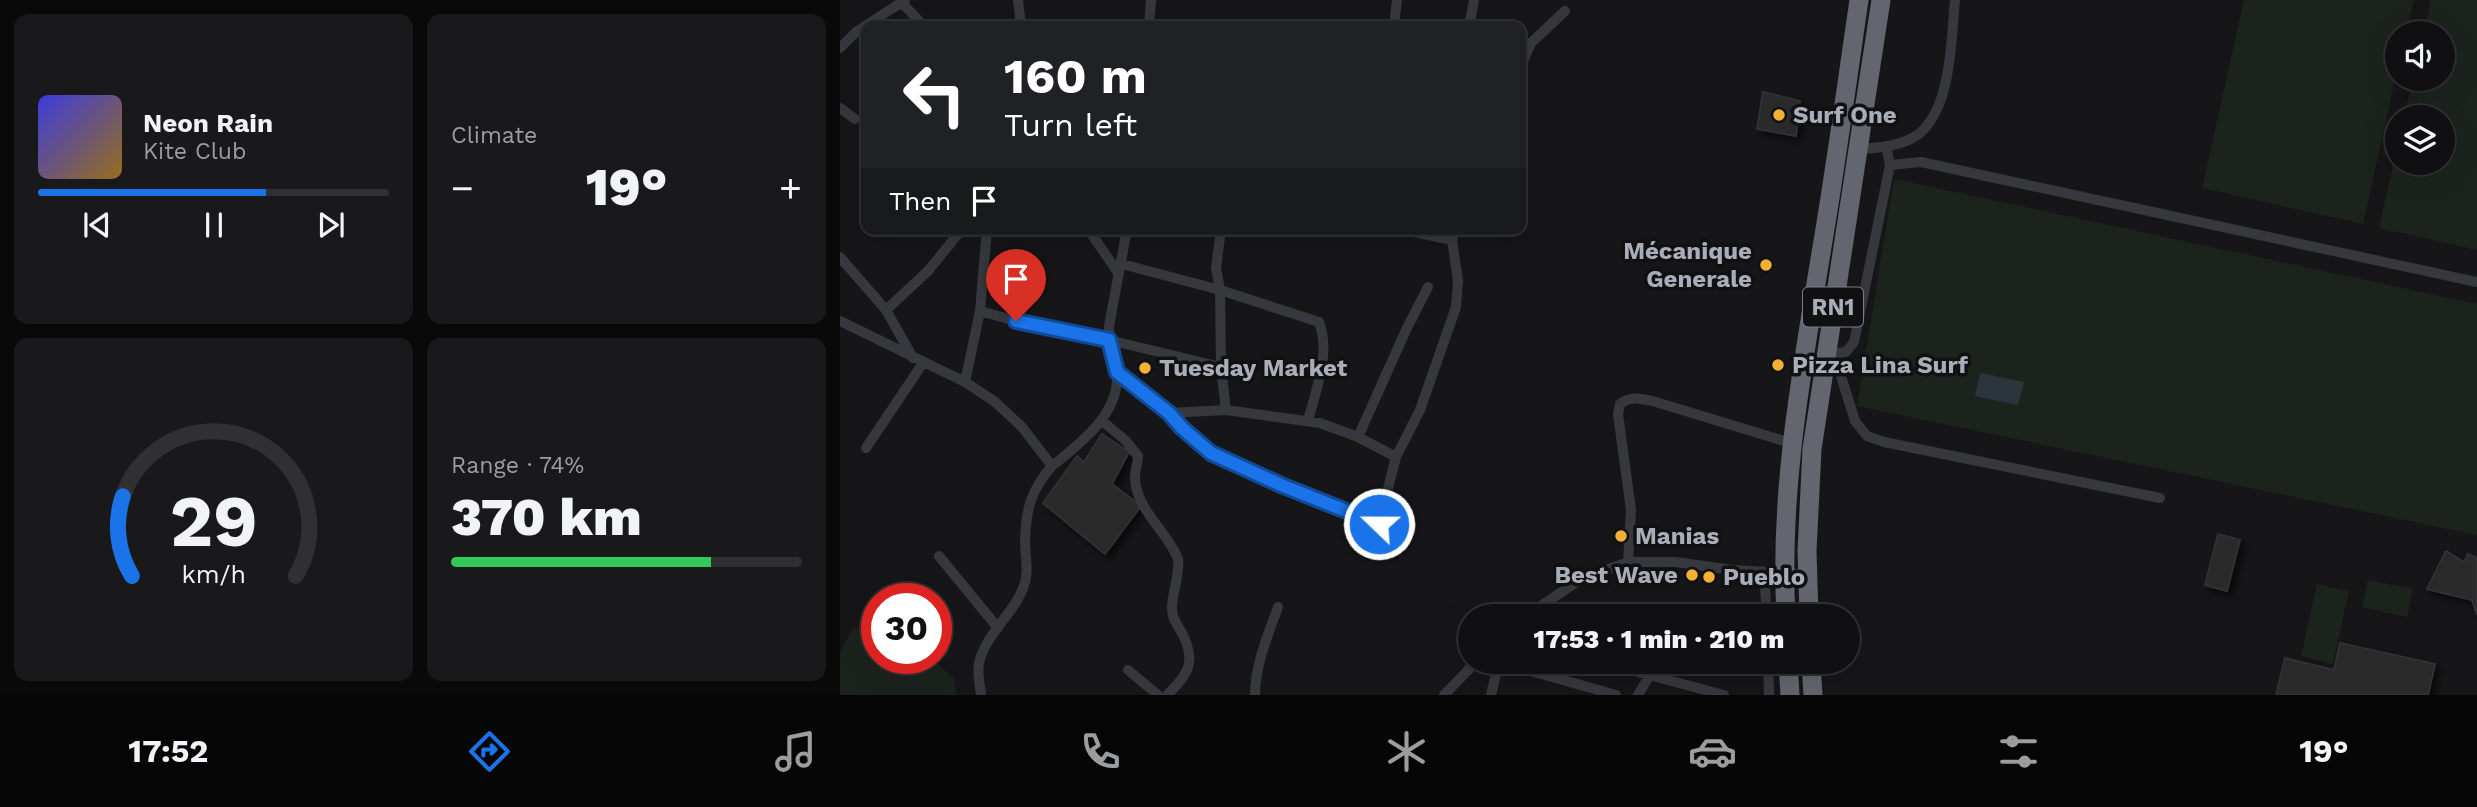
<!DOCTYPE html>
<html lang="en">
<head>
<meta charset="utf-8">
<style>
	:root { --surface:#101012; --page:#19191b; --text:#f1f3f6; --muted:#9c9d9f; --line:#303032; --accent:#1a73e8 }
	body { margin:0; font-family:"Work Sans",sans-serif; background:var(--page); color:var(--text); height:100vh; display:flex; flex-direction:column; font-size:26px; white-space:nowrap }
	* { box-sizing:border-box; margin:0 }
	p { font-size:23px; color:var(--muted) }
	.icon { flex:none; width:38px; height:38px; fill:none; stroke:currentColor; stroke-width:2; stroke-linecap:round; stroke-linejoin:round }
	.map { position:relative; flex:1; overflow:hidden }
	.panel { display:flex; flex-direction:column; gap:14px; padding:14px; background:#09090a; width:840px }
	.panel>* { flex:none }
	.banner { position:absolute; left:21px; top:21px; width:665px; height:214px; border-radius:14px; box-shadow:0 7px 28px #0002,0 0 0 2px var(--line); background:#202124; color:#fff; overflow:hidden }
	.buttons { position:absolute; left:1545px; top:21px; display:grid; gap:14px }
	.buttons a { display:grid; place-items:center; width:70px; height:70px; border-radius:50%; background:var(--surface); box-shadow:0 7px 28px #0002,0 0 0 2px var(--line); font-size:35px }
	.speed { position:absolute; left:21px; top:583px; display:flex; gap:14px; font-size:35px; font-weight:700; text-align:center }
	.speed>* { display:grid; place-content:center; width:91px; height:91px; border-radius:50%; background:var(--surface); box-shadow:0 7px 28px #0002,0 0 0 2px var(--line); line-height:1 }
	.speed .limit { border:10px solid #d22; background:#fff; color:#111 }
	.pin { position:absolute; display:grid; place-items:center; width:60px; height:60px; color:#fff; margin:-72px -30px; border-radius:50% 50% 50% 0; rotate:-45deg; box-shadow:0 0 7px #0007 }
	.pin .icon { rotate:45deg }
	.me { position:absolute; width:77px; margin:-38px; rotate:292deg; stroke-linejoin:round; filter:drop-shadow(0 0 5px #0008) }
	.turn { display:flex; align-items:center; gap:24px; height:147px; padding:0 28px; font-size:32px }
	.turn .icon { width:91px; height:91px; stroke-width:2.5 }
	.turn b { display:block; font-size:49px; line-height:60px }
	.then { display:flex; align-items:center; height:66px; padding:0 28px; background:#0003; gap:14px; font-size:26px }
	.big { font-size:52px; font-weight:800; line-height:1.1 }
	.panel .tile { flex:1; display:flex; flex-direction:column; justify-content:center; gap:10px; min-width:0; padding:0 24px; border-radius:14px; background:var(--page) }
	.panel .dial { align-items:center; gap:0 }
	.dial svg { height:182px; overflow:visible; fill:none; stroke:var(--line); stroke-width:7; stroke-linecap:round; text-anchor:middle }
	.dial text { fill:var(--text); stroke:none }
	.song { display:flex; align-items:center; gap:21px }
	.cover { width:84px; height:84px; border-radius:10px; background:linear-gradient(135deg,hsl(240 70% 55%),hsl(40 70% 35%)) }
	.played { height:7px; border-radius:4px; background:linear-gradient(90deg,var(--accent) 65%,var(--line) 65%) }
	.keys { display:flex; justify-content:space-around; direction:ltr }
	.heat { display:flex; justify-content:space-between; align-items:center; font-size:38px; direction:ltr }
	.charge { height:10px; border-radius:5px; background:linear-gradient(90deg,#34c759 74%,var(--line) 0) }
	.panel .tiles { flex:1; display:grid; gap:14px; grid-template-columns:repeat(2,1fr) }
	.trip { position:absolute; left:618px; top:604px; width:402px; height:70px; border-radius:35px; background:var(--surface); box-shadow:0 7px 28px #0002,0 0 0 2px var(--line); font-weight:800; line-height:70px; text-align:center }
	.tab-bar { display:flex; height:112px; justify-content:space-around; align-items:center; background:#060607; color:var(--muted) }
	.tab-bar .icon { width:49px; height:49px }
	.tab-bar .current { color:var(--accent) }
	.tab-bar b { font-size:32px; color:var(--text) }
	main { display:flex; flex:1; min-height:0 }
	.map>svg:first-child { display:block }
	.green { fill:#1c231d }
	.water { fill:#2c353c }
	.building { fill:#29292c; stroke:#303034; stroke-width:2; filter:url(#shadow) }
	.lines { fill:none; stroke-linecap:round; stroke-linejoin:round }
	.street { stroke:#37383d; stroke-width:10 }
	.highway { stroke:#63666e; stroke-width:19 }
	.route-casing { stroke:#114b97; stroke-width:18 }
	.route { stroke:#1a73e8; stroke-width:12 }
	.poi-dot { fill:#f2b134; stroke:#111113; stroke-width:2.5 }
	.labels { text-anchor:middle; stroke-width:7; stroke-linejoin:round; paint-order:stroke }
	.shield { fill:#111113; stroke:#7b7e86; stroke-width:2 }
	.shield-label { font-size:23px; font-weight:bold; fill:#a8adb8 }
	.poi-label { font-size:24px; font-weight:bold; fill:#a8adb8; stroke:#111113; text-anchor:start }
</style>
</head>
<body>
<main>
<section class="panel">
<div class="tiles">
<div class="tile">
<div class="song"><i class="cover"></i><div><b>Neon Rain</b><p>Kite Club</p></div></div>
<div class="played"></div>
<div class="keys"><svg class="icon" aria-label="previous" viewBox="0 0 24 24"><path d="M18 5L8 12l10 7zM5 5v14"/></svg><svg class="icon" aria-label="pause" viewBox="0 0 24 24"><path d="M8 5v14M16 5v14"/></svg><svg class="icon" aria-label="next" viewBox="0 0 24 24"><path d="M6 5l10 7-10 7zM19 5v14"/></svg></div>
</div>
<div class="tile"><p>Climate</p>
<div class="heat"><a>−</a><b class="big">19°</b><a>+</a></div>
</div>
<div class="tile dial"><svg viewBox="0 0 100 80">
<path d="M14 69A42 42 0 1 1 86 69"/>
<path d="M14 69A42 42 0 0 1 10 34" stroke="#1a73e8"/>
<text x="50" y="56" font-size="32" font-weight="700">29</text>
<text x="50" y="72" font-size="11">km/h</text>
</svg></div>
<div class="tile"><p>Range · 74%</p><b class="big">370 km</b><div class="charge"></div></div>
</div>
</section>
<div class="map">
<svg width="1637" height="695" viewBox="0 0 1637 695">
	<defs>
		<filter id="shadow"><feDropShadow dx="4.5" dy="4.5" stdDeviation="3.5" flood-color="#0009"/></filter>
	</defs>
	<rect width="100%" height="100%" fill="#161618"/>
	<!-- green -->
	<path class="green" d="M1404,0H1574L1566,33H1558L1557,71L1523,224L1362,188Z
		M1591,0H1637V250L1539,228L1557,147L1558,163H1603V117H1564L1573,79H1603V33H1583Z
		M1054,179L1637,304V535L1017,406Z
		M1528,580L1573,589L1567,617L1522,607Z
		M1477,584L1509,591L1493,664L1461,656Z
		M13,627L37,636V658H91L114,678L116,695H0V653Z"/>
	<!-- water -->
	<path class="water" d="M1140,373L1184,382L1178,405L1135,396Z"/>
	<!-- building -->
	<path class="building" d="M923,92L960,101L956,136L917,129Z
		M262,434L289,452L272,484L301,506L265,554L203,503L237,456L244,462Z
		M1378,534L1400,540L1387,591L1365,585Z
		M1606,551L1624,562L1628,554L1637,558V615L1632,600L1587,589Z
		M1500,643L1595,664L1588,695H1436L1445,658L1494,670Z"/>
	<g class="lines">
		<!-- street -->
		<path class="street" d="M178,0L181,26
			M62,3L84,26
			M309,26L311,0
			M554,26L557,0
			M629,26L634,0
			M0,48L16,32L65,0
			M681,66L691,43L725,11
			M0,108L15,119
			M1018,149C1039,148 1064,146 1080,133C1112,105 1111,39 1115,0
			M1050,165L1081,162L1637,282
			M248,229L279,274
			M560,229L612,240L615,229
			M0,257L46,310L73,358
			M282,264L380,290L376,268L381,229
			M46,310L88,271L122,229
			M140,311L194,326L269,340L381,367
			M0,321L125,382L154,401L182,427L212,466C191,490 186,509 185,540C185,553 188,566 186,578C180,610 146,631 139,663C137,673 140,685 141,695
			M988,354L1006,352L1014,342L1050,165L1046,146
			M994,354L1015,421L1027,436L1044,442L1320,498
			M277,372L329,413
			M125,382L140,311L147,229
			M386,410L480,423L518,437L556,457L539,524L441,485L371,453L342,428L329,413Z
			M386,410L381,367L380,290L479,322C491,354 476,389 468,421
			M261,420L285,440L298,456C298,463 295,470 295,477C295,509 328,532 338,559C340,577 332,592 332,608C332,619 337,624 342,633C357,662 348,675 327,695
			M518,437L566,330L588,287
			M26,448L83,363
			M556,457L580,410L616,307L618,281L612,240
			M212,466C242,442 281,413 277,370C275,354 269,342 269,326L287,229
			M99,556L158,628
			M788,562L791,510L778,414L780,404C791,395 803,399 816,402L951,443
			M924,573L927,616
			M686,616L741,579L788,562H836L892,570L967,574
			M659,662L776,695
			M771,662L798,672L884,695
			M928,662L929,695
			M288,670L318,695
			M415,695C415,665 428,635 438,607
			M604,695L636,662
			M651,695L659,662
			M798,695L810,675"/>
		<!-- highway -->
		<path class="highway" d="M946,616C939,491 962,370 982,247C996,165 1007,82 1019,0
			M969,616L967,551L972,449L1041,0
			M948,662L950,695
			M971,662L973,695"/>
	</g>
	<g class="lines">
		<defs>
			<path id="route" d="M176,321L269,340L277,372L329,413L342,428L371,453L441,485L539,524"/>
		</defs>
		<!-- route casing -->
		<use href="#route" class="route-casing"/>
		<!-- route -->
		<use href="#route" class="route"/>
	</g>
	<!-- markers -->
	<g class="poi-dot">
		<circle cx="939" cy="115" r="7"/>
		<circle cx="926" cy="265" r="7"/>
		<circle cx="938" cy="365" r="7"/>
		<circle cx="305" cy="368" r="7"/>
		<circle cx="781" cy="536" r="7"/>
		<circle cx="852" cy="575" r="7"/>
		<circle cx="869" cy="577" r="7"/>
	</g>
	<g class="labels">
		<!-- shield labels -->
		<rect class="shield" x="963" y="287.5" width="60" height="39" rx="5"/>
		<g class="shield-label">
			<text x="993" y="315">RN1</text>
		</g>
		<!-- poi labels -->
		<g class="poi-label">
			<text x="953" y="123">Surf One</text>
			<text x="912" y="259" text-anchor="end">Mécanique<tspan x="912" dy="28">Generale</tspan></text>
			<text x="952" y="373">Pizza Lina Surf</text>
			<text x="319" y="376">Tuesday Market</text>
			<text x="795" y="544">Manias</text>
			<text x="838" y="583" text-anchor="end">Best Wave</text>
			<text x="883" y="585">Pueblo</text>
		</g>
	</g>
</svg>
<div class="buttons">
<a><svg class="icon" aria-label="sound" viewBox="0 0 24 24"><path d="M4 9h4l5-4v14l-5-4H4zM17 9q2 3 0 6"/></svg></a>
<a><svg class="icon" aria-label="layers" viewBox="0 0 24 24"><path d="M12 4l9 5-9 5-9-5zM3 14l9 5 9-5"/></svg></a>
</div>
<div class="speed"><div class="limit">30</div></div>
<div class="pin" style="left:176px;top:321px;background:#d93025"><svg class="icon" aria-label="arrive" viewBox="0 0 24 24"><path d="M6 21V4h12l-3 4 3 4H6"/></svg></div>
<svg class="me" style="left:539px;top:524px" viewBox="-20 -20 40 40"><circle r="17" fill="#1a73e8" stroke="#fff" stroke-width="3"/><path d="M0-11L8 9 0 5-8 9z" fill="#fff"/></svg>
<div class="trip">17:53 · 1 min · 210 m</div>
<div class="banner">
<div class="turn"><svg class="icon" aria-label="left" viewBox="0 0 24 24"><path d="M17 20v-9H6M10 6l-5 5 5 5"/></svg><div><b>160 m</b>Turn left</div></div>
<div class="then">Then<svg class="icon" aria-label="arrive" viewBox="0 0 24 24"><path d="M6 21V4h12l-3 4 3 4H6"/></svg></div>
</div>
</div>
</main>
<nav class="tab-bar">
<b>17:52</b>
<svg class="icon current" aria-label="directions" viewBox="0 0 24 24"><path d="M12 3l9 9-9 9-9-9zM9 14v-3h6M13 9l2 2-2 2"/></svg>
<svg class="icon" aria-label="music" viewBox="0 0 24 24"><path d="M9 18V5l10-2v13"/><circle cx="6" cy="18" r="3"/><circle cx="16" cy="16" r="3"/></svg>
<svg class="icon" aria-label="phone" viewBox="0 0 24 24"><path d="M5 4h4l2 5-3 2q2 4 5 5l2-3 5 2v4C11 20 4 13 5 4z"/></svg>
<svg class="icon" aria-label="climate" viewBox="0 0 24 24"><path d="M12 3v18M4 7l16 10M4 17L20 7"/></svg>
<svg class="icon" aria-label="car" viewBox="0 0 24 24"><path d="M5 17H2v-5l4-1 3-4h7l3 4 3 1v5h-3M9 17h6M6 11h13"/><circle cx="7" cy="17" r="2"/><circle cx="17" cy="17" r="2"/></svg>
<svg class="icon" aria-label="filters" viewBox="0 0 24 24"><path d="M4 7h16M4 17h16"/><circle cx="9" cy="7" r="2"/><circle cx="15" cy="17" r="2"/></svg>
<b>19°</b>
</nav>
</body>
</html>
